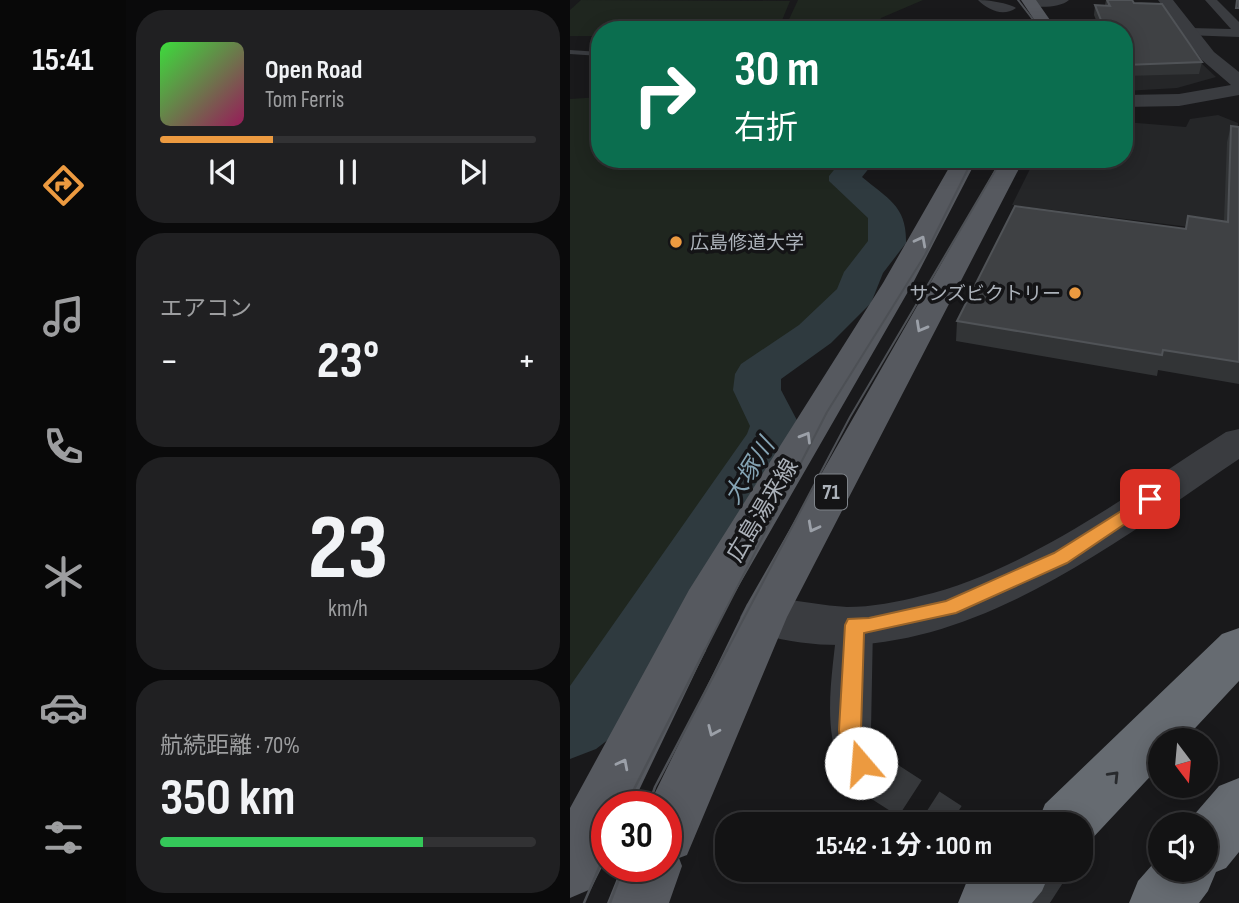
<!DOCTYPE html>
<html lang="ja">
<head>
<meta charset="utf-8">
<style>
	:root { --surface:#131314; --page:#202022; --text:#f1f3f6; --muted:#9d9ea0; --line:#323234; --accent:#ec9a40 }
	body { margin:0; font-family:"Sofia Sans Condensed","Noto Sans JP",sans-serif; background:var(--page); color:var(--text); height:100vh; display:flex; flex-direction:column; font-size:26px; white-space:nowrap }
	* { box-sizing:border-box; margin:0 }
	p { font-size:23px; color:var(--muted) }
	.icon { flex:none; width:38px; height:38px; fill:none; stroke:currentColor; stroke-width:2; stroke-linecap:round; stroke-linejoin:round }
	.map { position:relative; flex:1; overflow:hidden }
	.drawer { display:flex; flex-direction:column; gap:10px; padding:10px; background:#0a0a0b; width:444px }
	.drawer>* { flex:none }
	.hud { position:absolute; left:21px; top:21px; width:542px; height:147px; border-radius:28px; box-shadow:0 4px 18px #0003,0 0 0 2px var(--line); background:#0b6e4f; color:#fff; overflow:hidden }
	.needle { width:46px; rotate:164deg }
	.tools { position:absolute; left:578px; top:728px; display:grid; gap:14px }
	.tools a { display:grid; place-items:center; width:70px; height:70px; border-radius:50%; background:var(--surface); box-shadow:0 4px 18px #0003,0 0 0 2px var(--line); font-size:35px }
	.speed { position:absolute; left:21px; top:791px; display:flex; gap:14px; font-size:35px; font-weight:700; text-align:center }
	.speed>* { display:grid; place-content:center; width:91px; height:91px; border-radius:50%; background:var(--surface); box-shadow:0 4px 18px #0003,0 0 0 2px var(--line); line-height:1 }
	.speed .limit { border:10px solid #d22; background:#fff; color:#111 }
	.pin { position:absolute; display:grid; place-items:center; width:60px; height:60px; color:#fff; margin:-30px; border-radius:14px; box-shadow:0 4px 10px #0006 }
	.me { position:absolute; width:77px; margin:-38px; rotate:342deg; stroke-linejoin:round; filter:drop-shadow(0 0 5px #0008) }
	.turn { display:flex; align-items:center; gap:24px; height:147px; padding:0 28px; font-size:32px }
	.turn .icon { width:91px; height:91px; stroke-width:2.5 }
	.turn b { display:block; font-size:49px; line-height:60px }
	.big { font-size:52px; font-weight:700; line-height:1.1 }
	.drawer .widget { flex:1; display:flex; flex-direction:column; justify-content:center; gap:10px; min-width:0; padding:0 24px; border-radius:28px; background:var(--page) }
	.drawer .dial { align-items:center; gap:0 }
	.dial b { font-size:91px; line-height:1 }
	.song { display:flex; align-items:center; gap:21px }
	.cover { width:84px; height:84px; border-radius:10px; background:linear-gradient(135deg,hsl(120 70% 55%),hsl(330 70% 35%)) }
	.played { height:7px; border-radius:4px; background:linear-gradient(90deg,var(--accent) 30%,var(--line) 30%) }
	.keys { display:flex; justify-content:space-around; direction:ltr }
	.heat { display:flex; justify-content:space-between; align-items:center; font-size:38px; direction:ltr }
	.charge { height:10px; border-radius:5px; background:linear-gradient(90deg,#34c759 70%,var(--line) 0) }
	.trip { position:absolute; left:145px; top:812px; width:378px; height:70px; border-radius:28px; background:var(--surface); box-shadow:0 4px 18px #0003,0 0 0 2px var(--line); font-weight:700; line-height:70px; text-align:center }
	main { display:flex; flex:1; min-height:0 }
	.menu { display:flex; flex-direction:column; width:126px; justify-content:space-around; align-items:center; background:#080808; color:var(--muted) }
	.menu .icon { width:49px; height:49px }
	.menu .selected { color:var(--accent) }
	.menu b { font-size:32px; color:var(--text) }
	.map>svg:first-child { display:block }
	.built { fill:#252628 }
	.green { fill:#1f261f }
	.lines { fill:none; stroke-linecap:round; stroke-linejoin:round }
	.river { fill:#2f3a3f; fill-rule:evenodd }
	.minor-tunnel { stroke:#36383b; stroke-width:43; stroke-dasharray:43 21; stroke-linecap:butt }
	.service { fill:#3a3c40; fill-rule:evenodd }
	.minor { fill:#3a3c40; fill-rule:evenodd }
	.tertiary { fill:#3a3c40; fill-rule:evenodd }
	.primary { fill:#56595f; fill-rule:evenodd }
	.motorway { fill:#666b71; fill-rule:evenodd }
	.tram-far1 { stroke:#4d5055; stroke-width:2 }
	.tram { stroke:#4d5055; stroke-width:2.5 }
	.wall { fill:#323436 }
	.shaded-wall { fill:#232325 }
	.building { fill:#3f4144; stroke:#505357; stroke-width:2 }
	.oneway { stroke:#9ba0a8 }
	.oneway2 { stroke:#282a2d }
	.route { fill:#ec9a40; stroke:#99642a; stroke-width:2 }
	.poi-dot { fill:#ec9a40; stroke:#141416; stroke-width:2.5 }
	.labels { text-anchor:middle; stroke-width:7; stroke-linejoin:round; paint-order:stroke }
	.far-poi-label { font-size:19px; fill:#acb2ba; stroke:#141416; text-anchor:start }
	.shield { fill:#141416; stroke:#7e8389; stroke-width:2 }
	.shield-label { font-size:21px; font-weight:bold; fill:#acb2ba }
	.street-label { font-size:23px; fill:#acb2ba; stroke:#141416 }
	.water-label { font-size:24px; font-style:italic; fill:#85a4b4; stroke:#141416 }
</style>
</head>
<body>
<main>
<nav class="menu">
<b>15:41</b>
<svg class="icon selected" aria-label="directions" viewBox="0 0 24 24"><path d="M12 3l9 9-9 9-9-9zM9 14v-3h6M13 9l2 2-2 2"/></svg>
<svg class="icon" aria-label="music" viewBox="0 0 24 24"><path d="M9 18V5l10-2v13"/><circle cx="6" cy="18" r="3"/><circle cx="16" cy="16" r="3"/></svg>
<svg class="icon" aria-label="phone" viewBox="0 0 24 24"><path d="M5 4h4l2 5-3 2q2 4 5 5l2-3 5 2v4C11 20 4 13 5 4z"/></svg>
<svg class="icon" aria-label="climate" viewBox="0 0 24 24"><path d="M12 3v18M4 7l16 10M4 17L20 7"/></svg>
<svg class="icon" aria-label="car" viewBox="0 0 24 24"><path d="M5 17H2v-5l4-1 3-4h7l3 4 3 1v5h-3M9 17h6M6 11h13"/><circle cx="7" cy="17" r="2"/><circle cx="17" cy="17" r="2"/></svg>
<svg class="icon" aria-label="filters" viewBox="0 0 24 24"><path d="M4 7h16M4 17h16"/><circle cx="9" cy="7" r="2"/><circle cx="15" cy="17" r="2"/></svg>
</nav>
<section class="drawer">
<div class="widget">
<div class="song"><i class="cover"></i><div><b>Open Road</b><p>Tom Ferris</p></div></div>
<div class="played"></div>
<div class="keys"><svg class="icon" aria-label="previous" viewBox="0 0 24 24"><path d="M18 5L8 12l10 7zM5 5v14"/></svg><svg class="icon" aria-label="pause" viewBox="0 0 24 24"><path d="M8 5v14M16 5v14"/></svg><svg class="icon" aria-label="next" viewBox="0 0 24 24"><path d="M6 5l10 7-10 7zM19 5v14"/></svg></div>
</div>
<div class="widget"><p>エアコン</p>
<div class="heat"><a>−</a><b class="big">23°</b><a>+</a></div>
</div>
<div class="widget dial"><b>23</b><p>km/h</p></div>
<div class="widget"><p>航続距離 · 70%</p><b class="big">350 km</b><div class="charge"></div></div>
</section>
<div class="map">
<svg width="669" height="903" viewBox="0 0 669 903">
	<rect width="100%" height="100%" fill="#19191b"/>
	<!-- built -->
	<path class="built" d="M630,62L646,77L607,88L555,91V65Z
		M648,115L668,123V233L442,205L465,159H555V122L616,127L620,119Z"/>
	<!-- green -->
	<path class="green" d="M11,0L220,1L208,30H30V36H0V10Z
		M228,0H353L311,18L305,30H214Z
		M30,97V159H273L271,181L292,198L310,219L306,245L283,274L265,307L173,380L192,435L109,562L0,697V99Z"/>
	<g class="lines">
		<!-- river -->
		<path class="river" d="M267,159H299L300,167L292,177C318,199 337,206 336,243L313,273L301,303L261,343L211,379V390L230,426L228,436L52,729L26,749L0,759V686L177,434L180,426L163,390L165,374L171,364L229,325L267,289L274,272L298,241V218L259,181V176L268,165Z"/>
		<!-- minor-tunnel -->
		<path class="minor-tunnel" d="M304,775L380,824
			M450,870L501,903"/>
		<!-- service -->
		<path class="service" d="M0,50L30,52V56L0,54Z"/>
		<!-- minor -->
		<path class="minor" d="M408,0C418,0 439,3 446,8C433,17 418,10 408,0Z
			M635,0H647L669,22V37L615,35V29L620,28L661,29Z
			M285,610L298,614L303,625L301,730C304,748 318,758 325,775L319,789L304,795C241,770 263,678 267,625L272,614Z"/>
		<!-- tertiary -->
		<path class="tertiary" d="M455,0H499C490,8 468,8 456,5Z
			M588,0H603L644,52L669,72V95L609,106L555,107V95L609,94L661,85L632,60Z
			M669,429V459C528,554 358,691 177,630L170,617L177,604C209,593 244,606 277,607C302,607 328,602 351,596C457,571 564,490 656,432Z"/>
		<!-- primary -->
		<path class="primary" d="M451,0H466L487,30H471Z
			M384,159H407L343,283L155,610L61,807H37V857L21,889L0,898V808L119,590L313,283Z
			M431,159H454L217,617L117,855L109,858L112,866L99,903H37L52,866H96V807H78L177,604Z"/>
		<!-- motorway -->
		<path class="motorway" d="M669,628V681L614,740H590V766L517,844L511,847V824H467L475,804L652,634Z
			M669,778V852L656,868L646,872L638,891L629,903H559L568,881L590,856V870H635V824H616L649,786Z
			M408,870H481L472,891L462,903H388L397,881Z"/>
		<!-- tram-far1 -->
		<path class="tram-far1" d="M448,0L471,30
			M134,652L257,412L355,255L403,159
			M156,652L280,417L432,159"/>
		<!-- tram -->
		<path class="tram" d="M55,807L135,650
			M78,807L85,787L157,650
			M14,903L37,849
			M40,903L54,866"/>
	</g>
	<!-- wall -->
	<path class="wall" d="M536,0H562L564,3L632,62L629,74L555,76V30H530L524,15L525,5H535Z
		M661,126L669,127V384L588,370L587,376L386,341L387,321L615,228L618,216L654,221L657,142Z
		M406,159H428L421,169L405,168Z"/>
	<!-- shaded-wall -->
	<path class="shaded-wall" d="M422,159H428L421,169Z"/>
	<!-- building -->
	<path class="building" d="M537,0H562L564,3L592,4L632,62L555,65V30H535L525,5L540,6Z
		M667,0H669V8H666Z
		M661,126L669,127V362L593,350L592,355L387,321L445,206L616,229L618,216L658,222Z"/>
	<!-- one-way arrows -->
	<defs><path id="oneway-chevron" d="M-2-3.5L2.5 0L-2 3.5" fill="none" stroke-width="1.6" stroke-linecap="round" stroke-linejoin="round" transform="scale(1.75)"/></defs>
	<g class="oneway">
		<use href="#oneway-chevron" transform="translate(351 241) rotate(-62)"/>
		<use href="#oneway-chevron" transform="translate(351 327) rotate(119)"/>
		<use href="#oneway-chevron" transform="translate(236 437) rotate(-59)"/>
		<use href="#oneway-chevron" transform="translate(243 527) rotate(118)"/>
		<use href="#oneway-chevron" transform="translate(143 731) rotate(114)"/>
		<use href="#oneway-chevron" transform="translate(53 764) rotate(-63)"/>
	</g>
	<use class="oneway2" href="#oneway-chevron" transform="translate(544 776) rotate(-46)"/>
	<!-- route -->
	<path class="route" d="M580,493L586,495L588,499L586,503L497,563L386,613L294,633L291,730L293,745L302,763L299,770L291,773L283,770L271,747L269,730L275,625L278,619L299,618L376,601L484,553Z"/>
	<!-- markers -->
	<g class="poi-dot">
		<circle cx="106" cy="242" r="7"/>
		<circle cx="505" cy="293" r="7"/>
	</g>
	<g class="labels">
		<!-- far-poi labels -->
		<g class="far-poi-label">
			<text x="120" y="249">広島修道大学</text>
			<text x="491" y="300" text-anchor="end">サンズビクトリー</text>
		</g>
		<!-- shield labels -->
		<rect class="shield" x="245" y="474.5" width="32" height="35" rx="5"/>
		<g class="shield-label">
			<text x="261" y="499">71</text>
		</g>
		<!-- street labels -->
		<g class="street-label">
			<text transform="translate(192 510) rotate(-59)" y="8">広島湯来線</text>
		</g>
		<!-- water labels -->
		<g class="water-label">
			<text transform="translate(179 471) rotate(-58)" y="8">大塚川</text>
		</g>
	</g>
</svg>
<div class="tools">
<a><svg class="needle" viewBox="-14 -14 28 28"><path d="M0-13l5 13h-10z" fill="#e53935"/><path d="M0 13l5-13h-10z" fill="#9d9ea0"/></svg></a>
<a><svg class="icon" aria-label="sound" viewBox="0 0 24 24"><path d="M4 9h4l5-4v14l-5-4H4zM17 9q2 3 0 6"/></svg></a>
</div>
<div class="speed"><div class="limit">30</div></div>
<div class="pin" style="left:580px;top:499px;background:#d93025"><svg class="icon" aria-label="arrive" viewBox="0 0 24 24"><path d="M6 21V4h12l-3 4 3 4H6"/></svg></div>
<svg class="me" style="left:291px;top:763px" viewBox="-20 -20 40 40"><circle r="19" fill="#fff"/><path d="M0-13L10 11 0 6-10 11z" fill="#ec9a40"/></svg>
<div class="trip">15:42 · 1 分 · 100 m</div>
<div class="hud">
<div class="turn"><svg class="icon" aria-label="right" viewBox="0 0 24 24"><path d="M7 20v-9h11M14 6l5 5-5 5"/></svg><div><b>30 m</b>右折</div></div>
</div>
</div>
</main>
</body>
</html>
